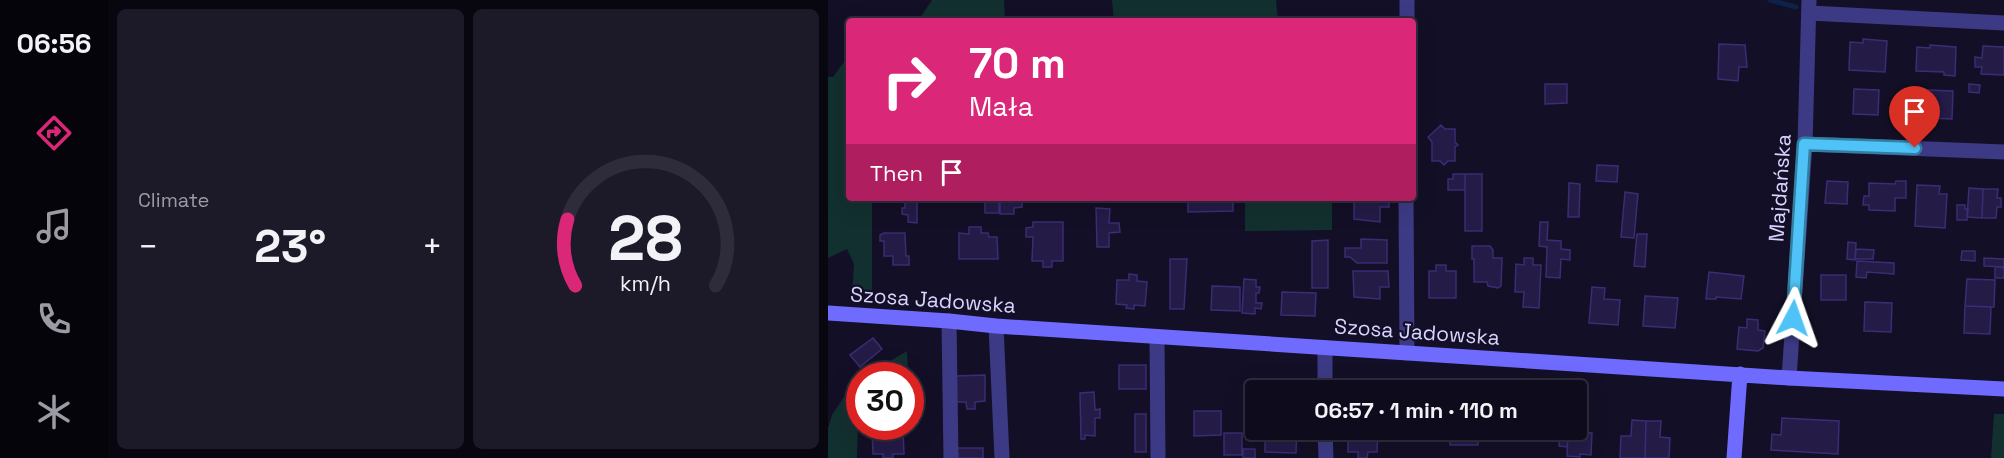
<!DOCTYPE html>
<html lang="en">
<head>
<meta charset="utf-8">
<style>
	:root { --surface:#0e0b1c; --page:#1c1929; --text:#f1f3f6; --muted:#9b9ba3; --line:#2e2b3b; --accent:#db2777 }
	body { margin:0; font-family:"Space Grotesk",sans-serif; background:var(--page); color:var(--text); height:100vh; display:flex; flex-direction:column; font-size:22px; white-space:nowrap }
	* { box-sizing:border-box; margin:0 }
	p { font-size:20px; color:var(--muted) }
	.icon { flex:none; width:33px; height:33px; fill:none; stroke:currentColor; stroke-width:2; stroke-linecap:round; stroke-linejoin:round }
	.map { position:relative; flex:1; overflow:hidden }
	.panel { display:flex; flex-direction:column; gap:9px; padding:9px; background:#08060f; width:720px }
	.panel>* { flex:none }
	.banner { position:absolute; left:18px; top:18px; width:570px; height:183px; border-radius:6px; box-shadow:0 6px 24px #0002,0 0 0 2px var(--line); background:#db2777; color:#fff; overflow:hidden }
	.speed { position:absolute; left:18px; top:362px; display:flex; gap:12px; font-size:30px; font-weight:700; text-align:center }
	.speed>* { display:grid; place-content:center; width:78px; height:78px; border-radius:50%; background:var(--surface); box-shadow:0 6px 24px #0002,0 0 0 2px var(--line); line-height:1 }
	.speed .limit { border:9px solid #d22; background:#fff; color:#111 }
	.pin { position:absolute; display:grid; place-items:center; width:51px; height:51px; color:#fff; margin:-62px -26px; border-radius:50% 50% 50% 0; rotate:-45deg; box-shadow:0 0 6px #0007 }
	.pin .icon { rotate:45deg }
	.me { position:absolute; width:66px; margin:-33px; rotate:4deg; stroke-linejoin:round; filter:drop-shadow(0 0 4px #0008) }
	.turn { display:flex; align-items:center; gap:21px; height:126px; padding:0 24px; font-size:27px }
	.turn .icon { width:78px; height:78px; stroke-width:2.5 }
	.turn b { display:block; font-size:42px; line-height:51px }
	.then { display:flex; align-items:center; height:57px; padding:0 24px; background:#0003; gap:12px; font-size:22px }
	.big { font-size:45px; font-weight:700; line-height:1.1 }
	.panel .card { flex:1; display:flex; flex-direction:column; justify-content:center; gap:9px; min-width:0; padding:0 21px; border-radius:9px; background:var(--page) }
	.panel .dial { align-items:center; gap:0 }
	.dial svg { height:156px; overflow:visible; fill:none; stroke:var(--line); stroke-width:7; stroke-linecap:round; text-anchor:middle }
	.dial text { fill:var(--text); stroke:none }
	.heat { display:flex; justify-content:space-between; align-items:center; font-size:33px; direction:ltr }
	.panel .tiles { flex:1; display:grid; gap:9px; grid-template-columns:repeat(2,1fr) }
	.trip { position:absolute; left:417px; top:380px; width:342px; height:60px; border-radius:6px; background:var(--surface); box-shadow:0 6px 24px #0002,0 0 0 2px var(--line); font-weight:700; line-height:60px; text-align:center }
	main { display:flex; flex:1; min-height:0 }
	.menu { display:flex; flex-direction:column; width:108px; justify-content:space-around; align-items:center; background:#06040b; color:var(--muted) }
	.menu .icon { width:42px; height:42px }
	.menu .on { color:var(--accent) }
	.menu b { font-size:27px; color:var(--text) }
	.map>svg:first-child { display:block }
	.green { fill:#12302f }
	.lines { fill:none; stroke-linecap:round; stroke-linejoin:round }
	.stream { stroke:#0c2248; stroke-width:5 }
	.building { fill:#241b47; stroke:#3b2d73; stroke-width:1.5 }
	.street { stroke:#3d3a85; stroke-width:15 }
	.secondary { stroke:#6f6bff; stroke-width:15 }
	.route-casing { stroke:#337fa1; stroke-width:15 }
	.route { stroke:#4fc3f7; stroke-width:10 }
	.labels { text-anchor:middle; stroke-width:4.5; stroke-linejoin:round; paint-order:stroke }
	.street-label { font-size:21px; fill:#d9d4ff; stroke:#130f26 }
</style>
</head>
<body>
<main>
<nav class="menu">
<b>06:56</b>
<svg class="icon on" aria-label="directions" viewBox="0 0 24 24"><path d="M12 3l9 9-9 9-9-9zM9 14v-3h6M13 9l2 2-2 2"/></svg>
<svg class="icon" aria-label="music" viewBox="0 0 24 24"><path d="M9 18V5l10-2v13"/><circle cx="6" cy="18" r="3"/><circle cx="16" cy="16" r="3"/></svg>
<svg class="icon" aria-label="phone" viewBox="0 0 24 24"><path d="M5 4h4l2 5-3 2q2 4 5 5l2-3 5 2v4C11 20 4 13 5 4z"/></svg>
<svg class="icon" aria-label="climate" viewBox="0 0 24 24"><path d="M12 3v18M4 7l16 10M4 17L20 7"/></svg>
</nav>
<section class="panel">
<div class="tiles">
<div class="card"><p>Climate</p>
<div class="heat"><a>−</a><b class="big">23°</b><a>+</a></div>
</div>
<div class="card dial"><svg viewBox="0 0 100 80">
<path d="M14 69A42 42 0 1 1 86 69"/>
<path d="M14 69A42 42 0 0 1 10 35" stroke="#db2777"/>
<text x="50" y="56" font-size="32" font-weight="700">28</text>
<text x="50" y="72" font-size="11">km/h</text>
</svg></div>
</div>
</section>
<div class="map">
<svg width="1176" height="458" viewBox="0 0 1176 458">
	<rect width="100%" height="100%" fill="#130f26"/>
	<!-- green -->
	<path class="green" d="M104,0H176L177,21H90Z
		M284,0H448L450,21H286Z
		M21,55V198H44V294H24L26,264L19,249L0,258V77H5Z
		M417,198H504V230L417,231Z
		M79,351L80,375H39Z
		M31,379L29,458H0V428L4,415L26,382Z
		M1166,414H1176V458H1163Z"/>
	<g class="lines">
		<!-- stream -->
		<path class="stream" d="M942,0L968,7"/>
	</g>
	<!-- building -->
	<path class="building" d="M1035,39L1059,41L1057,72L1021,70L1022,42L1035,43Z
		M891,44L917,45L919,67H911L910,81L890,79Z
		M1102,45L1128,47L1127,76L1116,75V72L1088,71L1089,47L1102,48Z
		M1155,46L1176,47V75L1153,74L1154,67H1147V57L1154,58Z
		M717,84H739V103L717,104Z
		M1141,84L1152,85L1151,93L1141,92Z
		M1026,89L1051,90L1050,115L1025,114Z
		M1100,90L1125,91L1124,119L1099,118Z
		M613,125L617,129H627V142L630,145L627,147V161H620L616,165L612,161H604V142L600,137Z
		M769,165L790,166L789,182L768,181Z
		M625,174H637V190H620V179H625Z
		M637,174H654V231H637Z
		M999,181L1020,182L1019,204L997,203Z
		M1068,181H1078V198H1067V211L1041,210V205H1035L1036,196H1041V183L1067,184Z
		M741,183L752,184L751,217H740Z
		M1089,185L1112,186L1111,194H1119L1117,228L1087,226Z
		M1141,188L1155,189L1154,218L1139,217Z
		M1155,189H1170L1169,198H1173V207H1169L1168,218H1154Z
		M797,192L810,194L806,238L793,237Z
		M77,198H89V223L80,222V215L74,214V208H77Z
		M157,198H171V213H157Z
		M172,198L194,199V207L186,208V214H172Z
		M360,198H405V211L360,212Z
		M526,198H561V207H552V222L526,219Z
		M1129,205H1137V209H1140L1139,220H1129Z
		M268,208L282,209L281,223H291L292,232L281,233V247H269Z
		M205,222H235V261H224V267H215V261H204L205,237H198V228L205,227Z
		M712,222H720L719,240L733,241V249L742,250V260L733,259L732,278L718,277L719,247L711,246Z
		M141,227H153V233H160L161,237H169L170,259H131V233L141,234Z
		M56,233H77L78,256H81V265H65V256H56V241H52V235Z
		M809,234H819L817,267L806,266Z
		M533,239L559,240V263H529L522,257H517V248H533Z
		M500,240V288H484V241Z
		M1020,242L1028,243L1027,260L1019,259Z
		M644,246H662L665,250V258H674L673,286L670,288L660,286L659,282H646V259H644Z
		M1028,249L1046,250L1045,259H1027Z
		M1134,251H1147V261L1133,260Z
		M696,258H705V265H713L711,308L695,307L696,292H687L688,264L696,265Z
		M1156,258L1176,259V267L1156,266Z
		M342,259H359L356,309H342Z
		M1029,261L1066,263V274L1039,272L1038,278L1028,277Z
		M608,265H618V271H628V298H601V271H608Z
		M1167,267L1176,268V278H1167Z
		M525,271H560L561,287H552V299L526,297Z
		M881,272L916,276L913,299L888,297V299H878Z
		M301,274L309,275V281L319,282L317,306L306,305V309L298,308L299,305L288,304L289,280H301Z
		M993,275H1018V300H993Z
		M416,279L428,280V287H432L431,293H428V303H434L433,309L427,308V314L414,313Z
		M1139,279L1167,280L1166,307L1137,306Z
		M384,286L412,287V311L383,310Z
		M764,287L777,288L776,299L792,300L790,325L761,323Z
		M454,292L488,293L487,316L453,315Z
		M817,296L850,298L847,328L815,326Z
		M1037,302L1064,303L1063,332L1036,331Z
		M1137,306L1163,307L1162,334L1136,333Z
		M919,319L930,320V330L937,331L935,348L930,351L909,349L911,327L919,328Z
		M45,338L54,349L32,367L22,355Z
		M291,365H318V389H291Z
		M157,375V401L147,402V409H139L138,402H127V376Z
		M594,386H616V390H594Z
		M266,392L267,410L272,409V418H267V436L257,435V439H253L252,393Z
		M366,411H393V435L366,436Z
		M307,414H318V452H307Z
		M954,418L1011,421L1010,454L943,450L944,434L953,435Z
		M804,420L818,421L817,458H792L793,436H803Z
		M818,421H833L832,437L842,438L841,458H817Z
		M75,429L76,454H65V458H55V454H45L44,430Z
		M437,429H469L468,453L437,452Z
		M520,429H550L549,452H540L539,458H530V452H520Z
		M622,429H650V445H622Z
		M732,429H741L739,447L731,446Z
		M740,431L764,433L763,455L752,454V457L739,456Z
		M396,433H414V455H396Z
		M129,448H155V458H130Z
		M415,449H427V458H415Z"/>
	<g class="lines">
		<!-- street -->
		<path class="street" d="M982,13L1176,23
			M579,21V0
			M977,144L1176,152
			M578,198L579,353
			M121,321L123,458
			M168,326L174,458
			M329,337L330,458
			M497,348V390
			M961,378L977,144L981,0
			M497,429L498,458"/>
		<!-- secondary -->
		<path class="secondary" d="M0,313L121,321L168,326L961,378L1176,389
			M906,458L912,374"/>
	</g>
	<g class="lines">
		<defs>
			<path id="route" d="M965,318L976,144L1087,148"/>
		</defs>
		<!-- route casing -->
		<use href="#route" class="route-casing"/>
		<!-- route -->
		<use href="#route" class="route"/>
	</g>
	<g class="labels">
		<!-- street labels -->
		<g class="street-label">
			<text transform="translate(952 188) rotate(-86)" y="7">Majdańska</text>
			<text transform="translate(105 300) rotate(4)" y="7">Szosa Jadowska</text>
			<text transform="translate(589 332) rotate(4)" y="7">Szosa Jadowska</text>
		</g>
	</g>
</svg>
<div class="speed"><div class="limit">30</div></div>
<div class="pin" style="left:1087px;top:148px;background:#d93025"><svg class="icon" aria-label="arrive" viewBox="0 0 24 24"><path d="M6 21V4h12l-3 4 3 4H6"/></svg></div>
<svg class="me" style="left:965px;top:318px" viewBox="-20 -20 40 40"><path d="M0-17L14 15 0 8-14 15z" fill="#4fc3f7" stroke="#fff" stroke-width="4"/></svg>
<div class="trip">06:57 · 1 min · 110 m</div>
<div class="banner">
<div class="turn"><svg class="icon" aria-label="right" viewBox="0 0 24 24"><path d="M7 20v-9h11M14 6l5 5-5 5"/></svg><div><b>70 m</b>Mała</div></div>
<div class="then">Then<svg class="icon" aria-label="arrive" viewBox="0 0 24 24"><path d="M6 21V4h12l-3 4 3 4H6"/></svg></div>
</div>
</div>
</main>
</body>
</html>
